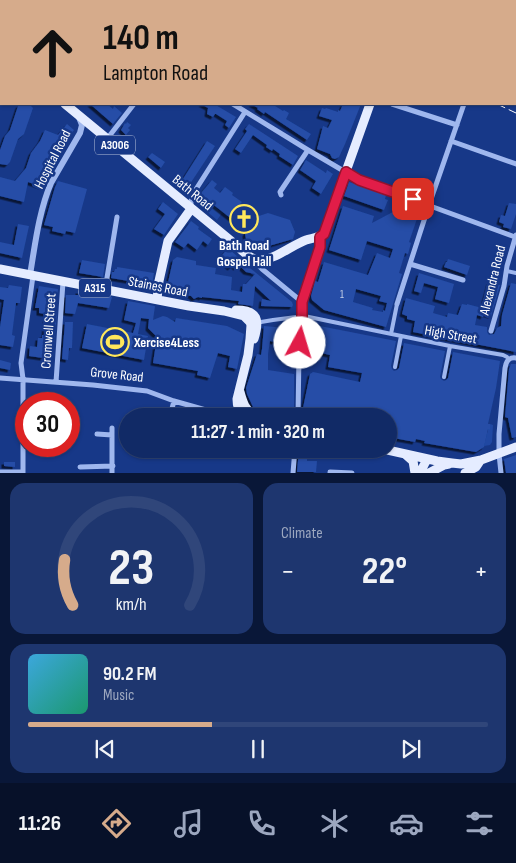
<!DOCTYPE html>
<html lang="en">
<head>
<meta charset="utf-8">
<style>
	:root { --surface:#112a66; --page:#1e366f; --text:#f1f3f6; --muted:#9ca7bf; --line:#30467a; --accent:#d6ab8b }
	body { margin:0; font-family:"Sofia Sans Condensed",sans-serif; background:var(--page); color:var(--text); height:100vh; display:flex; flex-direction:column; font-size:19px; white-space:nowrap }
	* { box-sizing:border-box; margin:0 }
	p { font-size:16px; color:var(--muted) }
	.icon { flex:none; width:28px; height:28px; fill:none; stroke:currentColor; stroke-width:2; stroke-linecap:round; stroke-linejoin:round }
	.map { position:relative; height:473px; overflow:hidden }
	.panel { display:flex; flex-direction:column; gap:10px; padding:10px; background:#091738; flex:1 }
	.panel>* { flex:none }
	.hud { position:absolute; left:0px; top:0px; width:516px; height:105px; box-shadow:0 1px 4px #0004,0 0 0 1px var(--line); background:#d6ab8b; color:#111; overflow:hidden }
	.speed { position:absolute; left:15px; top:392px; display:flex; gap:10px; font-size:25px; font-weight:700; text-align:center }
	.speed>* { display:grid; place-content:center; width:65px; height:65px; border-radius:50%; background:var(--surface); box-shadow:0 1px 4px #0004,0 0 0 1px var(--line); line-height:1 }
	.speed .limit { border:8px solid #d22; background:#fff; color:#111 }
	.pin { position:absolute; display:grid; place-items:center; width:42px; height:42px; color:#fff; margin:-21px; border-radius:10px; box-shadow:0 2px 8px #0006 }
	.me { position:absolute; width:55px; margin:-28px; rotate:6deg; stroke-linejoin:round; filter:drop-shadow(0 0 4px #0008) }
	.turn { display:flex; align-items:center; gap:18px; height:105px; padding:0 20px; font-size:22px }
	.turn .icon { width:65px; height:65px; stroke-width:2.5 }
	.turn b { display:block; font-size:35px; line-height:42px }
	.big { font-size:38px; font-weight:700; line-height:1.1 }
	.panel .card { flex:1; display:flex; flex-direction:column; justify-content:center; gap:8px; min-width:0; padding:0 18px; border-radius:15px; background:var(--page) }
	.panel .dial { align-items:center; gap:0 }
	.dial svg { height:130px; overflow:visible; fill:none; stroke:var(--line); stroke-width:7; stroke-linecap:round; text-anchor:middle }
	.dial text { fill:var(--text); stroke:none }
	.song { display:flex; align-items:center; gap:15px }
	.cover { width:60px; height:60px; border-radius:8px; background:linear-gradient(135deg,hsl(200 70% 55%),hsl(160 70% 35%)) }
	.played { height:5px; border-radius:2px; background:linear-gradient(90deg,var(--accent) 40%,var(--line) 40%) }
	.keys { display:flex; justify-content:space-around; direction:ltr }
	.heat { display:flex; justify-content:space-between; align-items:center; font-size:28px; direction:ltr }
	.panel .tiles { flex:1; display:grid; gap:10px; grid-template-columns:1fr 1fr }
	.card:last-child { grid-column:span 2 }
	.trip { position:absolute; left:119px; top:408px; width:278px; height:50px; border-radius:25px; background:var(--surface); box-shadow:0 1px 4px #0004,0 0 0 1px var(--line); font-weight:700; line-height:50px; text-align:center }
	.tabs { display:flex; height:80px; justify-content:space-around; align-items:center; background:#071129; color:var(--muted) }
	.tabs .icon { width:35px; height:35px }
	.tabs .current { color:var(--accent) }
	.tabs b { font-size:22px; color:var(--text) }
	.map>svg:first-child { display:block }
	.green { fill:#2048a2 }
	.building { fill:#254da7; fill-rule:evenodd; filter:url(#shadow) }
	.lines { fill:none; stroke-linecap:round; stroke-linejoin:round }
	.pedestrian { stroke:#9fb7ee; stroke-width:4 }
	.minor { stroke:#9fb7ee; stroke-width:5 }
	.tertiary { stroke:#9fb7ee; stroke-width:6 }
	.primary { stroke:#e5ecff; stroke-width:9 }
	.rail { stroke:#fff; stroke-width:1; stroke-dasharray:9 4; stroke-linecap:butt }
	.route-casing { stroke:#92132f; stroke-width:12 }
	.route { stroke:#e11d48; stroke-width:9 }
	.labels { text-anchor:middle; stroke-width:5; stroke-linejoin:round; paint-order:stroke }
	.number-label { font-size:11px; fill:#c8d2e9 }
	.shield { fill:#173888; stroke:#b9c3db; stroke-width:1 }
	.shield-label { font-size:12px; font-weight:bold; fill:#fff }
	.street-label { font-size:14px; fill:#fff; stroke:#173888 }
	.poi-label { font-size:14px; font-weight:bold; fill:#fff; stroke:#173888 }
</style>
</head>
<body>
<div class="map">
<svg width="516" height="473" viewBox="0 0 516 473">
	<defs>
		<filter id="shadow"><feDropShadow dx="-2.5" dy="2.5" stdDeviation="0" flood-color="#0009"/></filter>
	</defs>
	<rect width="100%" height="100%" fill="#173888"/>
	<!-- green -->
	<path class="green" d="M209,202L222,213L217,220L204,209Z
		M490,424L493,425L492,442L490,445L484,446L488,429H490Z"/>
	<!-- building -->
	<path class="building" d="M21,104H29L33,108L24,134L18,139L10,162L7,165L0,164V150L5,136L10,130L18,106Z
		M90,104H107L113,109L114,106L122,113L113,124Z
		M201,104H214L236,117L229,128L225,125L227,121L216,114H215L213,117L207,114L208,108Z
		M251,104H272L283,111L284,110L289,113L286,119L311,134L307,140L265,112L264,114L257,109L258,108Z
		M343,104H361L345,144L339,157L335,159L332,158L330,154L317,149L323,126L328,128L332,120L319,116L322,108L325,109L326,108L338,112V110L340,111Z
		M127,122L131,125L128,128L130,130L126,135L121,130L125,123L126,124Z
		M67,124L74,130L65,142L59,157L48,170L42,187L28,182L24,202L0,196V177L15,181L26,168L31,153L40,141L45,130L58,135Z
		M249,124L298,156L293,165L279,156L280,154L273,149L272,151L266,147L267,145L253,135L241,153L235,149L247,131L245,129Z
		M207,141L215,146L188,187L181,182Z
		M152,153L165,162L161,168L148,157Z
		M306,160L326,173L327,170L333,174L321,194L312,188L316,181L300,170Z
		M212,180L217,184L214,188L220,193L225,187L233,193L232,195L242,202L240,204L243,206L242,207L256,219L259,216L268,213L290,220L295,232L293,239L255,250L247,244L245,234L247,231L201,195V193Z
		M58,181L87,189L75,233L66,231L65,234L52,231L53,227L44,225L55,187Z
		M349,182L386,195L385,199L388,200L384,210L344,196Z
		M163,202L178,214L164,235L154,229L165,214L158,209Z
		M509,203L516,204V214L511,229L503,227L504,224L499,222L501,215L505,216Z
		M406,205L420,210L409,242L411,243L408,254L405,253L399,273L402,274L386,327L324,310L312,300L311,296L315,281L318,282L324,262L368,275L377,253L390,258L393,249L367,241L361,260L329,250L343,206L374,216L372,223ZM356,289L381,296L379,301L387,303L385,311L383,310V312L372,310L373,308L353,302Z
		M191,221L199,227L198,229L212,239L208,245L203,241L197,250L188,243L184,248L175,242Z
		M18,224L29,226L22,258L0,253V242L14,245Z
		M228,248L250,268L292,302L293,305L292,307L261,306L262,299L271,301L255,286L253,306L238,304L239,301L202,297V298L198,297L194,299L191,296L174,293L167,287L173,260L177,257L196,261V265L216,268L215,274L232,277L231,290L242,292L243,284H246L255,274L246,272L239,265L236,268L233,265L230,268L223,262L221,264L218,261V260Z
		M448,259L470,266L467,275L444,267L446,262H447Z
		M82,260L105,264L103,277L79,273Z
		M117,267L154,273L152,285L111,278L112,272H114L115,269H117Z
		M419,273L454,284L449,303L435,299L438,287L424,283L421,293L414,291Z
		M489,282L500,285L491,316L484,314L483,317L477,315L475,325L487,327V332L489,335L494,334L497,328L501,326L502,315L511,283L516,284V352L413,332L415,321L407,319V316L402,314L406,298L435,306L433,313L447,317L448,313L458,315L462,304L467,305V304L482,308Z
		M9,285L22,287L20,303H16L12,335L15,336L13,347L0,345V327L4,300L0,299V287L8,288Z
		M39,286L58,289L55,311H57L53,358L43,356V358L29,356L30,346L37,347L38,338H42V335H44L46,314L39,313V308H35Z
		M78,291L112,297L109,308L78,303L75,314L65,313L66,295H78Z
		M128,301L155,306L153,320L163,316L167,317L175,322L176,318L227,326L244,334L237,369L228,367L230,356L218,353L210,378L197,375L198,371L153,363L157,337L148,328L149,319L141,318L138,334L148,336L144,360L82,348L87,324L133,333L136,323L124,320Z
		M65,322H73L72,348H69L68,360L62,359Z
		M306,323L309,324L308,329L320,326L396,341L391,366L392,369L394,371L397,370L399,368L404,343L445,351L440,377L441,379L444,381L446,380L448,378L453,352L500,361L496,388L488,424H490V430L488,429L484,447L476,452L424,443L425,441L416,439L415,442L388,437V416H327L305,411L303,408L310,374L313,372L360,382L362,373L328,367L330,355L308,350V353H303Z
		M264,326L297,329L296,338L284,337V339L276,338L275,342L270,341L268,354V370L294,374V415L292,416H278L262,413L253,407L247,394L246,388L257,354L261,355L262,349Z
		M0,360L11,363L10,370L0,368Z
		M511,364H516V437L512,438L508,418L505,417L509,369Z
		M299,449H307V461H317L316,472H297Z
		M516,455V473H506L504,459Z
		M4,462H15V467L4,466Z"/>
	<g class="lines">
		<!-- pedestrian -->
		<path class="pedestrian" d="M507,271L516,273
			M261,322L273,320L304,316L450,346L503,355L507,357
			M391,334L397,304
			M395,367L401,336
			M444,377L450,346"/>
		<!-- minor -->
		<path class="minor" d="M69,0L72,1
			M206,0L208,1
			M365,0L368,1
			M440,0L442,1
			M199,1L200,0
			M373,1V0
			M515,44L516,43
			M233,104L308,150L359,180L515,237
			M392,104L457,125
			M107,139L134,104
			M451,141L516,164
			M281,195L280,192L308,150
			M191,208V201L193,194L245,112
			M256,260L257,264L262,269L302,302
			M410,264L463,280
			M105,290L117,217
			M397,304L429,205L464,104
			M491,331L504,286L507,266L516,235
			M0,378L93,385L147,391L174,401L227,416
			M56,382L63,282
			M170,416L174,401
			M231,416L240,413
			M298,416L299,354L302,316V302L321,247L320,237
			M112,428V473
			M97,434L112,435
			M164,449H169
			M80,467L113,466
			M0,472H23
			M330,472L352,473
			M23,473V379L21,363L33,276
			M293,473L295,449
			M501,473L499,454V434L505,368C506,361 509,357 516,358"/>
		<!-- tertiary -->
		<path class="tertiary" d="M30,275C35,245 39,211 51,183L80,133L82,125L78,115"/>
		<!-- primary -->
		<path class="primary" d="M417,1L418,0
			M0,48L1,49
			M65,104L236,245C242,250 250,260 259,260C273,261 292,245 306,240C312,238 319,238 324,233L370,104
			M0,269L189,306L224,311L244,316L250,322L251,325L250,339L248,355L237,399C237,406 238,411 243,416
			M157,299L159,281L168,241L191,209
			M236,310C258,310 260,320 254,339
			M240,392C243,403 245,409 254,416
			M383,449L437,461L452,463L461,464L481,460L516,447
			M405,454L413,461L415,473
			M420,473L427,459
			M429,473L444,465L449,464
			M465,473L476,467L480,461"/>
		<!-- rail -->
		<path class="rail" d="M293,0L295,1
			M497,104L516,113"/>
	</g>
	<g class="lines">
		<defs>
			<path id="route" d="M300,343L302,316V302L320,247V237L324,234L346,172L359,180L413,199"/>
		</defs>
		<!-- route casing -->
		<use href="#route" class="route-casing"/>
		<!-- route -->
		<use href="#route" class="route"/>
	</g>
	<!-- icons -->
	<defs>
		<symbol id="church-ring" viewBox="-11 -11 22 22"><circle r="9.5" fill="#173888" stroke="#ffe75b" stroke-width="1.5"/><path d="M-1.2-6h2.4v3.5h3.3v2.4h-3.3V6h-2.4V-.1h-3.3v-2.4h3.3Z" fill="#ffe75b"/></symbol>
		<symbol id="stadium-ring" viewBox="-11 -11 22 22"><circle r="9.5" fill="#173888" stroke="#ffe75b" stroke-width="1.5"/><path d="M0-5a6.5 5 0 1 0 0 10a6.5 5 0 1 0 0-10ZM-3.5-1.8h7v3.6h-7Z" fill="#ffe75b"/></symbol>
	</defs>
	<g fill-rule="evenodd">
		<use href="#church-ring" x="228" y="203" width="32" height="32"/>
		<use href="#stadium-ring" x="99" y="326" width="32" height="32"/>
	</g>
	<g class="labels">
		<!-- number labels -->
		<g class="number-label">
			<text x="342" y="298">1</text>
		</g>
		<!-- shield labels -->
		<g class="shield">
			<rect x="95" y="135.5" width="40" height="19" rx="4"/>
			<rect x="79" y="278.5" width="32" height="19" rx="4"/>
		</g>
		<g class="shield-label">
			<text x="115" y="149">A3006</text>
			<text x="95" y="292">A315</text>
		</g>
		<!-- street labels -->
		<g class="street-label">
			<text transform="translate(52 159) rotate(-63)" y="5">Hospital Road</text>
			<text transform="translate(193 192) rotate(39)" y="5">Bath Road</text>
			<text transform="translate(492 280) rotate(-76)" y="5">Alexandra Road</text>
			<text transform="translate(158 286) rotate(11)" y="5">Staines Road</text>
			<text transform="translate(48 331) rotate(-86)" y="5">Cromwell Street</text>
			<text transform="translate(451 334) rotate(10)" y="5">High Street</text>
			<text transform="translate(117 374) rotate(6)" y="5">Grove Road</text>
		</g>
		<!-- poi labels -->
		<g class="poi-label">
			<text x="244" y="250">Bath Road<tspan x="244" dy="16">Gospel Hall</tspan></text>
			<text x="134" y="347" text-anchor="start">Xercise4Less</text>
		</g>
	</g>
</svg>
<div class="speed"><div class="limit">30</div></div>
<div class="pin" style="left:413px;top:199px;background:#d93025"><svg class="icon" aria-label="arrive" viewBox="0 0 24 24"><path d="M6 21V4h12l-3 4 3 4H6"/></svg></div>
<svg class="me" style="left:300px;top:343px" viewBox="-20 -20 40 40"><circle r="19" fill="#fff"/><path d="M0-13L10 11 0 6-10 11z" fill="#e11d48"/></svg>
<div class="trip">11:27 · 1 min · 320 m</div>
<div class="hud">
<div class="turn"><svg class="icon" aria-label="ahead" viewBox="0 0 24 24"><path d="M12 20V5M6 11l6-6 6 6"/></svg><div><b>140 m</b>Lampton Road</div></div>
</div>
</div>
<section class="panel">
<div class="tiles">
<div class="card dial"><svg viewBox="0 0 100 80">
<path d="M14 69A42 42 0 1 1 86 69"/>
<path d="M14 69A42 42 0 0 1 9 41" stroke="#d6ab8b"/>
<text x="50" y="56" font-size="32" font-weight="700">23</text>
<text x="50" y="72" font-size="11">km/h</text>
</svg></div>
<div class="card"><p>Climate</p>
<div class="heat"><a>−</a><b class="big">22°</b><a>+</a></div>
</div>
<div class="card">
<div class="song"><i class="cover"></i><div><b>90.2 FM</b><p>Music</p></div></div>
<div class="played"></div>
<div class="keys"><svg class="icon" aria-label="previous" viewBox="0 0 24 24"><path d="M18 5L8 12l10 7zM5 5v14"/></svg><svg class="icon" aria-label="pause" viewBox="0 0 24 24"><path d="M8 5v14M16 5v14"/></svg><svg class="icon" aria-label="next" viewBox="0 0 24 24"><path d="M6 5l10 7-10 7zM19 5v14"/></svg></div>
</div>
</div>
</section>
<nav class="tabs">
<b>11:26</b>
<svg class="icon current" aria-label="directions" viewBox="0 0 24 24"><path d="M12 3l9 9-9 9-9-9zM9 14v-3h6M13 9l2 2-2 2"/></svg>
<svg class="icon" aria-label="music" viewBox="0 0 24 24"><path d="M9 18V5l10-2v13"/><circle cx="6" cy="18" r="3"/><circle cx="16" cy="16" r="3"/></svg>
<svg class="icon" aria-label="phone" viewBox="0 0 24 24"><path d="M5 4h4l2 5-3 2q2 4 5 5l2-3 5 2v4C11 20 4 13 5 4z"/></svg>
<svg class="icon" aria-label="climate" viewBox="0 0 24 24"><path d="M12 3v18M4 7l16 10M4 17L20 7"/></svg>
<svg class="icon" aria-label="car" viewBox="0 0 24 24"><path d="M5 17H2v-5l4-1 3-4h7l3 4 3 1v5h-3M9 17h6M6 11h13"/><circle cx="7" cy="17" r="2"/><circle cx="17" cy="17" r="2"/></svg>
<svg class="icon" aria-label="filters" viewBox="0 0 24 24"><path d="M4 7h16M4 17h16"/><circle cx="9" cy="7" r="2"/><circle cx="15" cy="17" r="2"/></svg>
</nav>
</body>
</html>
